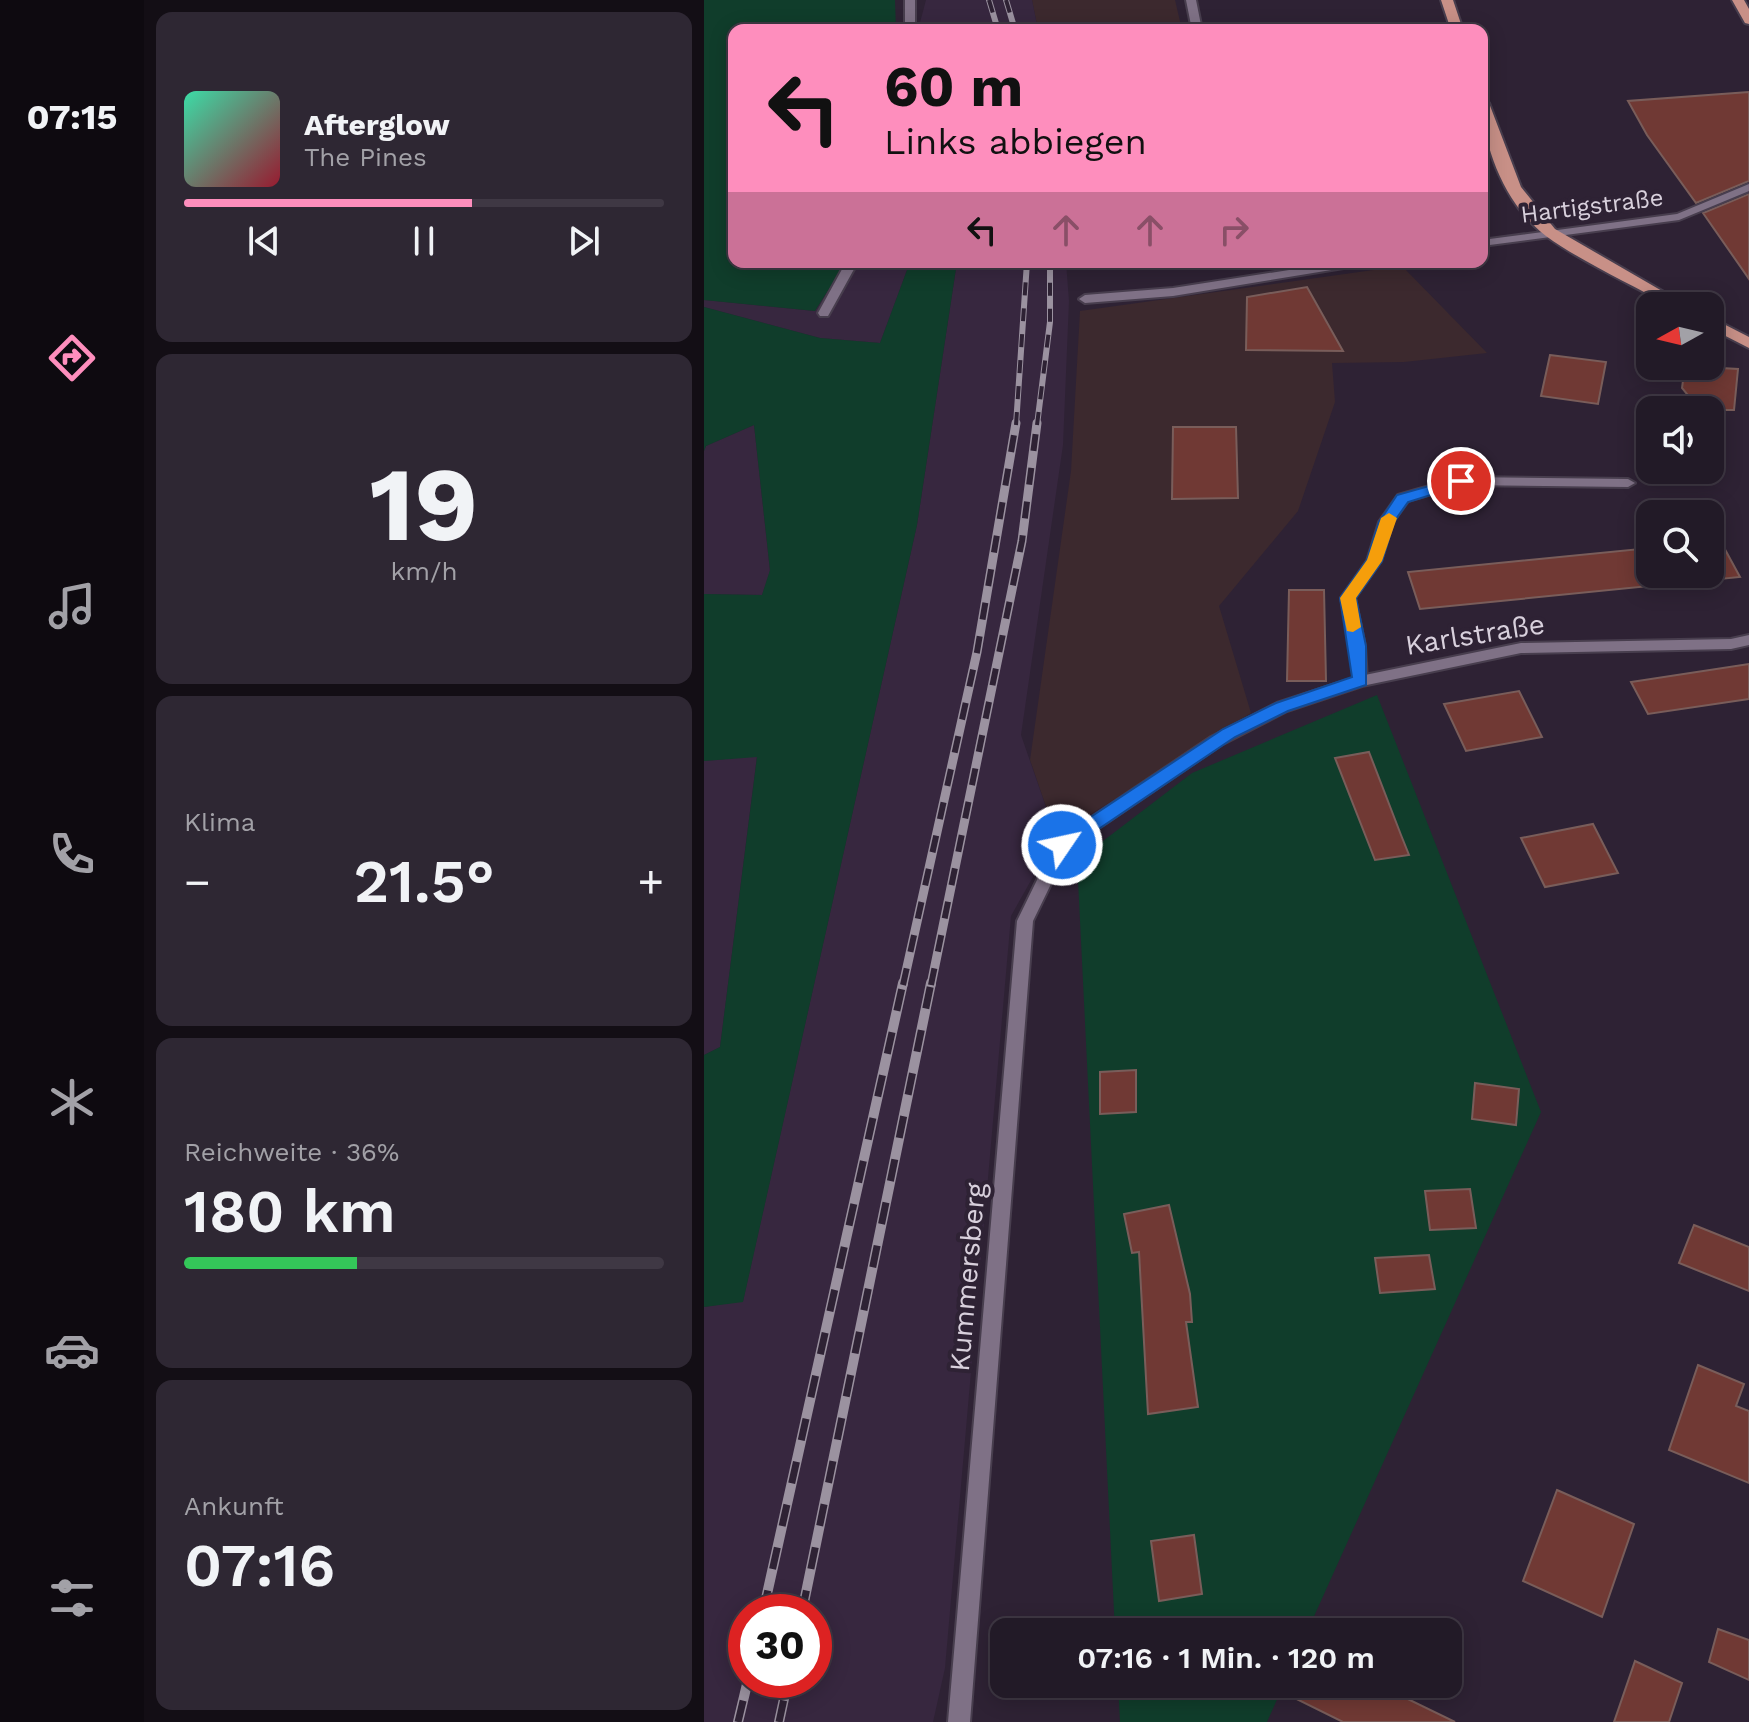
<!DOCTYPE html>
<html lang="de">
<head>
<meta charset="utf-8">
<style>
	:root { --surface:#221a27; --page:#2e2733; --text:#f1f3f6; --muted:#a2a1a7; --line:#3f3844; --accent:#fe8ebd }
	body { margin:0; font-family:"Work Sans",sans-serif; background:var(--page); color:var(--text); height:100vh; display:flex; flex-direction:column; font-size:30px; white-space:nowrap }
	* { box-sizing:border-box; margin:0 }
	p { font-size:26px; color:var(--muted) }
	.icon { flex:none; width:44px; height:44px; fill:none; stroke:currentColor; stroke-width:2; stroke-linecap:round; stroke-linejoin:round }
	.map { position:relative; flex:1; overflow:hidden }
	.drawer { display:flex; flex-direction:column; gap:12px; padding:12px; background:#130e15; width:560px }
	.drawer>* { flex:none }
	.hud { position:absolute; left:24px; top:24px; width:760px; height:244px; border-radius:16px; box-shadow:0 4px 20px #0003,0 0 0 2px var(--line); background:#fe8ebd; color:#111; overflow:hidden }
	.needle { width:52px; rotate:262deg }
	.controls { position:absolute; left:932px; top:292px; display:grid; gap:16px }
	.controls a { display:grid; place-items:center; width:88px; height:88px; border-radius:16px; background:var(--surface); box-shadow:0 4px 20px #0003,0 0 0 2px var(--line); font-size:40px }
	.speed { position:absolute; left:24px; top:1594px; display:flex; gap:16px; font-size:40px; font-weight:700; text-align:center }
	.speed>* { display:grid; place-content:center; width:104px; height:104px; border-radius:50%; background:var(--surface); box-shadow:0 4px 20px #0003,0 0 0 2px var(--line); line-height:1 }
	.speed .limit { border:12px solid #d22; background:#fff; color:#111 }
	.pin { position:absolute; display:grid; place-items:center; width:68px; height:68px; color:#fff; margin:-34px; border:4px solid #fff; border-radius:50%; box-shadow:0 2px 8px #0007 }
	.me { position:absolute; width:88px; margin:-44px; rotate:56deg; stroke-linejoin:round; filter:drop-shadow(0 0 6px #0008) }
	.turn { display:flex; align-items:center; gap:28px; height:168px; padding:0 24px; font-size:36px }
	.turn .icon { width:104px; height:104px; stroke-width:2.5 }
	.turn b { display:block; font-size:56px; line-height:68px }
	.lanes { display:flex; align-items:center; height:76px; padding:0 24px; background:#0003; justify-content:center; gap:40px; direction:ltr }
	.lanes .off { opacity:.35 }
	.big { font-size:60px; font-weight:600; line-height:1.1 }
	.drawer .tile { flex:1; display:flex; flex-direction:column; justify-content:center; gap:12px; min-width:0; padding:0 28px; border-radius:16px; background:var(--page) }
	.drawer .dial { align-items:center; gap:0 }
	.dial b { font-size:104px; line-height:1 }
	.song { display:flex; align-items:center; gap:24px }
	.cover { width:96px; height:96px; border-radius:12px; background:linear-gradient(135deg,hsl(160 70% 55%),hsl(350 70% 35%)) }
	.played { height:8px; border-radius:4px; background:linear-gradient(90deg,var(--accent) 60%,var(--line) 60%) }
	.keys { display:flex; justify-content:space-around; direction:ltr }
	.heat { display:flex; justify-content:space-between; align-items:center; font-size:44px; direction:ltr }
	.charge { height:12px; border-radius:6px; background:linear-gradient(90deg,#34c759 36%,var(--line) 0) }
	.trip { position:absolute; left:286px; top:1618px; width:472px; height:80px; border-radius:16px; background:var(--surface); box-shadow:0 4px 20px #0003,0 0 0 2px var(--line); font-weight:600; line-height:80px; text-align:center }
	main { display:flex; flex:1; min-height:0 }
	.tab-bar { display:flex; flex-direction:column; width:144px; justify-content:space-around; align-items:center; background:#0e0a10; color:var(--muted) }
	.tab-bar .icon { width:56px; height:56px }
	.tab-bar .current { color:var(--accent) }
	.tab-bar b { font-size:36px; color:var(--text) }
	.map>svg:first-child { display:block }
	.commercial { fill:#3c292e }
	.built { fill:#37273f; fill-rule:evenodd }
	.green { fill:#103d2b }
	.building { fill:#703934; stroke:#795d5a; stroke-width:2 }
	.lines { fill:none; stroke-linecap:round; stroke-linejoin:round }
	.lane-casing { stroke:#483e4e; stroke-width:4 }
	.street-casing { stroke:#483e4e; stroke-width:4 }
	.primary-casing { stroke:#483e4e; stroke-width:4 }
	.lane { fill:#7f7186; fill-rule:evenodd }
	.street { fill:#7f7186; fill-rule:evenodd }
	.primary { fill:#c89087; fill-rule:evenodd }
	.rail-far2-casing { stroke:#9b92a0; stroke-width:6 }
	.rail-far1-casing { stroke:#9b92a0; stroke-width:9 }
	.rail-casing { stroke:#9b92a0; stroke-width:10 }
	.rail-far2 { stroke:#2e2234; stroke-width:4; stroke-dasharray:13; stroke-linecap:butt }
	.rail-far1 { stroke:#2e2234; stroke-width:6; stroke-dasharray:17; stroke-linecap:butt }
	.rail { stroke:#2e2234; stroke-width:7; stroke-dasharray:22; stroke-linecap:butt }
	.route { fill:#1a73e8; stroke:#114b97; stroke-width:2 }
	.slow { fill:#f59e0b }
	.labels { text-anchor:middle; stroke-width:8; stroke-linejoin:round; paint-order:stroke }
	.far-street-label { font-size:24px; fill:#d8d0dc; stroke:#2e2234 }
	.street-label { font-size:28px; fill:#d8d0dc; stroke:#2e2234 }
</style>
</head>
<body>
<main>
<nav class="tab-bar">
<b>07:15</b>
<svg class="icon current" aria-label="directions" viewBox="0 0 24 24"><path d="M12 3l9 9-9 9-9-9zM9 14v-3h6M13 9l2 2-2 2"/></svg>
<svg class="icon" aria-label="music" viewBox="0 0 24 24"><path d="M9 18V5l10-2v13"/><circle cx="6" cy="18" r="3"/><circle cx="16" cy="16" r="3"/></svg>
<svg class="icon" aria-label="phone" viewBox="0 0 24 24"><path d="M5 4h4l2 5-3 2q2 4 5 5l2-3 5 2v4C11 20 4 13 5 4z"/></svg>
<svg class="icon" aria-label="climate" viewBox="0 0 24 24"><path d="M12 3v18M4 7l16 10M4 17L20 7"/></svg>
<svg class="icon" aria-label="car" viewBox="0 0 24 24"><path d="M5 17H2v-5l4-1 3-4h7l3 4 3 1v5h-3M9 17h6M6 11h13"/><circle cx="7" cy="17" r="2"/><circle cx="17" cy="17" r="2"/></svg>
<svg class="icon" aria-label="filters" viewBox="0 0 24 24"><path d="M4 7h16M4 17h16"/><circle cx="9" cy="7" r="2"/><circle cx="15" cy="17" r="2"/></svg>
</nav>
<section class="drawer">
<div class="tile">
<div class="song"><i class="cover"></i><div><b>Afterglow</b><p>The Pines</p></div></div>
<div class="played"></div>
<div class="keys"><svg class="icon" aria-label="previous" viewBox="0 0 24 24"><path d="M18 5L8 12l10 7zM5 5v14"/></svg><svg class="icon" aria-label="pause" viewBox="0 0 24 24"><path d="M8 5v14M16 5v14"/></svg><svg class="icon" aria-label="next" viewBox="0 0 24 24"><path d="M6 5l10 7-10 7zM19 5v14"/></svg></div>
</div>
<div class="tile dial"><b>19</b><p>km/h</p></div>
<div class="tile"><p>Klima</p>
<div class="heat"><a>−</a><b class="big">21.5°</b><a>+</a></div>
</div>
<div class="tile"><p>Reichweite · 36%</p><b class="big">180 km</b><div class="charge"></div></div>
<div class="tile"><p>Ankunft</p><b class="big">07:16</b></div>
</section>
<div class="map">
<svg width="1045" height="1722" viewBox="0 0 1045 1722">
	<rect width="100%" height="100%" fill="#2e2234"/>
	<!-- commercial -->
	<path class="commercial" d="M328,0H471L478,30H334Z
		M698,266L783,353L700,362L628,363L631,402L594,511L515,606L547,713L352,836L326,760L367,471L376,311Z"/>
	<!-- built -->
	<path class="built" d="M222,0H328L334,30H214Z
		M142,262H206L176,343L116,338L0,307V300L111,311Z
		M253,262H362L365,301L359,445L317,735L352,836L307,916L241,1668L229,1722H0V1307L39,1301L213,525ZM42,1612H110V1680H42Z
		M50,425L66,571L58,595L0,594V451L2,446Z
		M53,756L16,1047L0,1055V761Z"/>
	<!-- green -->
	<path class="green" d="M0,0H191L192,30H30V262H142L111,311L0,300Z
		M206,262H253L213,525L39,1302L0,1307V1055L16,1047L53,757L0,761V594L58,595L66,570L50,425L2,446L0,451V307L116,338L176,343Z
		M673,695L837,1112L603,1632H411L374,880L399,841L488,773Z
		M414,1684H580L563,1722H416Z"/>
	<!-- building -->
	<path class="building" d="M1045,92V181L992,203L943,135L924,101Z
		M1045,194V279L999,213Z
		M603,287L639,351L542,350L543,297Z
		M846,355L902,362L894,404L837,396Z
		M981,366L1034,369L1030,410H996L978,388Z
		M469,427H532L534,498L468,499Z
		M1017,542L1036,577L716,609L704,572L946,548V574H1006V543Z
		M585,590H620L622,681H583Z
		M1045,664V699L944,714L927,682Z
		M815,691L838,737L762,751L740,704Z
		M665,752L697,835L705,855L671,860L631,758Z
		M889,824L914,873L841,887L817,838Z
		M432,1070V1112L396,1114V1072Z
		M771,1083L815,1089L812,1125L768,1119Z
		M766,1189L772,1228L726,1230L721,1191Z
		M465,1205L486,1294L488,1322H482L494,1407L444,1414L435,1252L428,1253L420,1214Z
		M990,1225L1045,1247V1291L975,1263Z
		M725,1255L731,1289L676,1293L671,1258Z
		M994,1365L1040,1384L1032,1406L1045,1411V1483L965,1450Z
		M853,1490L930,1524L898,1617L819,1581Z
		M490,1535L498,1594L455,1601L447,1541Z
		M1014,1629L1045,1640V1680L1005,1662Z
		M931,1661L978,1683L965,1722H910Z
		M562,1684H673L751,1722H639Z"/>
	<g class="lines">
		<defs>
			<path id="lane" d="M201,0H211V30H201Z
				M142,262H154L124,316H116L114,313Z
				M757,477L924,479L931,483L924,487L758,485L704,501L689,522L677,561L651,598L661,646L663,681L656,686L651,685L647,646L637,598L663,561L675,522L694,495Z"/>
			<path id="street" d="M482,0H492L498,30H488Z
				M1045,184V191L975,220L778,246V240L973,214Z
				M636,262H664L658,265L469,296L381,303L375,299L381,295L469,288Z
				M1045,635V645L1027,649L817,653L658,686L583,711L517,745L364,849L329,921L266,1722H244L313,921L352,841L507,737L573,703L656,676L817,643L1027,639Z"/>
			<path id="primary" d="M737,0H749L759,30H747Z
				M1028,0H1040L1045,9V24L1041,23Z
				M778,99L785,103L817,187L851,229L984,306H966C927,284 878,262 842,236C802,206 778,147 778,99Z
				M1006,317L1045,337V348L1006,328Z"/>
		</defs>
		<!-- lane casing -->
		<use href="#lane" class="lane-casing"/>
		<!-- street casing -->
		<use href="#street" class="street-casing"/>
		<!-- primary casing -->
		<use href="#primary" class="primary-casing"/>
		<!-- lane -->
		<use href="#lane" class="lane"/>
		<!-- street -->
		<use href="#street" class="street"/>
		<!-- primary -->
		<use href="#primary" class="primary"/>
		<defs>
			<path id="rail-far2" d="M285,0L294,30
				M302,0L311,30
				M312,425L323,262
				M333,425L346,322V262"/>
			<path id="rail-far1" d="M199,985L273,652L312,423
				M227,985L318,541L333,423"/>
			<path id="rail" d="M59,1612L199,983
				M98,1612L227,983
				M34,1722L44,1680
				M75,1722L84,1680"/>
		</defs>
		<!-- rail-far2 casing -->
		<use href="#rail-far2" class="rail-far2-casing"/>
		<!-- rail-far1 casing -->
		<use href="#rail-far1" class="rail-far1-casing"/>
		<!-- rail casing -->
		<use href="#rail" class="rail-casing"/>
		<!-- rail-far2 -->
		<use href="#rail-far2" class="rail-far2"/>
		<!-- rail-far1 -->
		<use href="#rail-far1" class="rail-far1"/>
		<!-- rail -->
		<use href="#rail" class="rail"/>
	</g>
	<!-- route -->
	<path class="route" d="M757,477L765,481L762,484L704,502L690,522L678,561L652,598L662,646V685L584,711L531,737L365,849H352V840L519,729L572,703L648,677L636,598L663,560L675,522L693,495Z"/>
	<!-- slow -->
	<path class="slow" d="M685,513L693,518L678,561L652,598L657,627L649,632L643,631L636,598L663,560L677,518Z"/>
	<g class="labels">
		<!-- far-street labels -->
		<g class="far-street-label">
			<text transform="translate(888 206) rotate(-7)" y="8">Hartigstraße</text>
		</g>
		<!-- street labels -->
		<g class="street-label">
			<text transform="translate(771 634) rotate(-9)" y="10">Karlstraße</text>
			<text transform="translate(263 1277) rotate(-85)" y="10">Kummersberg</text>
		</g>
	</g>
</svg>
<div class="controls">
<a><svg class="needle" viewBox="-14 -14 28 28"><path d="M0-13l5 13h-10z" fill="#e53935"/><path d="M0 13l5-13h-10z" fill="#a2a1a7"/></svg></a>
<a><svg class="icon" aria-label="sound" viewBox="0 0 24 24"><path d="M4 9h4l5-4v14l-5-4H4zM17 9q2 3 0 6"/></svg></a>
<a><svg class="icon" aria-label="search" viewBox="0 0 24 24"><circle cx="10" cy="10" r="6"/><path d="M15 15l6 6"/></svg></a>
</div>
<div class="speed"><div class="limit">30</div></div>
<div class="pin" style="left:757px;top:481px;background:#d93025"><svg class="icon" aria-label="arrive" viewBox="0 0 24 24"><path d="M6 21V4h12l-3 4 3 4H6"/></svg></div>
<svg class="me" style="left:358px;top:845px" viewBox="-20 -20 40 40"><circle r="17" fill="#1a73e8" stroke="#fff" stroke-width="3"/><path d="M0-11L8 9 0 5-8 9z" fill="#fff"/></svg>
<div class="trip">07:16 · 1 Min. · 120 m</div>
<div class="hud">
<div class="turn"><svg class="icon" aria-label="left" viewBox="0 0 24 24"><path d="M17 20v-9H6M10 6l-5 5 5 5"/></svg><div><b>60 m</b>Links abbiegen</div></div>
<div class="lanes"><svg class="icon" aria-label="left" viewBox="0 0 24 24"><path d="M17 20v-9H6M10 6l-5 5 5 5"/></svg><svg class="icon off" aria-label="ahead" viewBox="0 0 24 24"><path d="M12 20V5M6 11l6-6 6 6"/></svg><svg class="icon off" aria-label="ahead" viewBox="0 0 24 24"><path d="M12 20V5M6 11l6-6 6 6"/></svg><svg class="icon off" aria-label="right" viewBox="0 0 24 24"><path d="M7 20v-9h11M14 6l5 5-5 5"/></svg></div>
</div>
</div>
</main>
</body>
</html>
